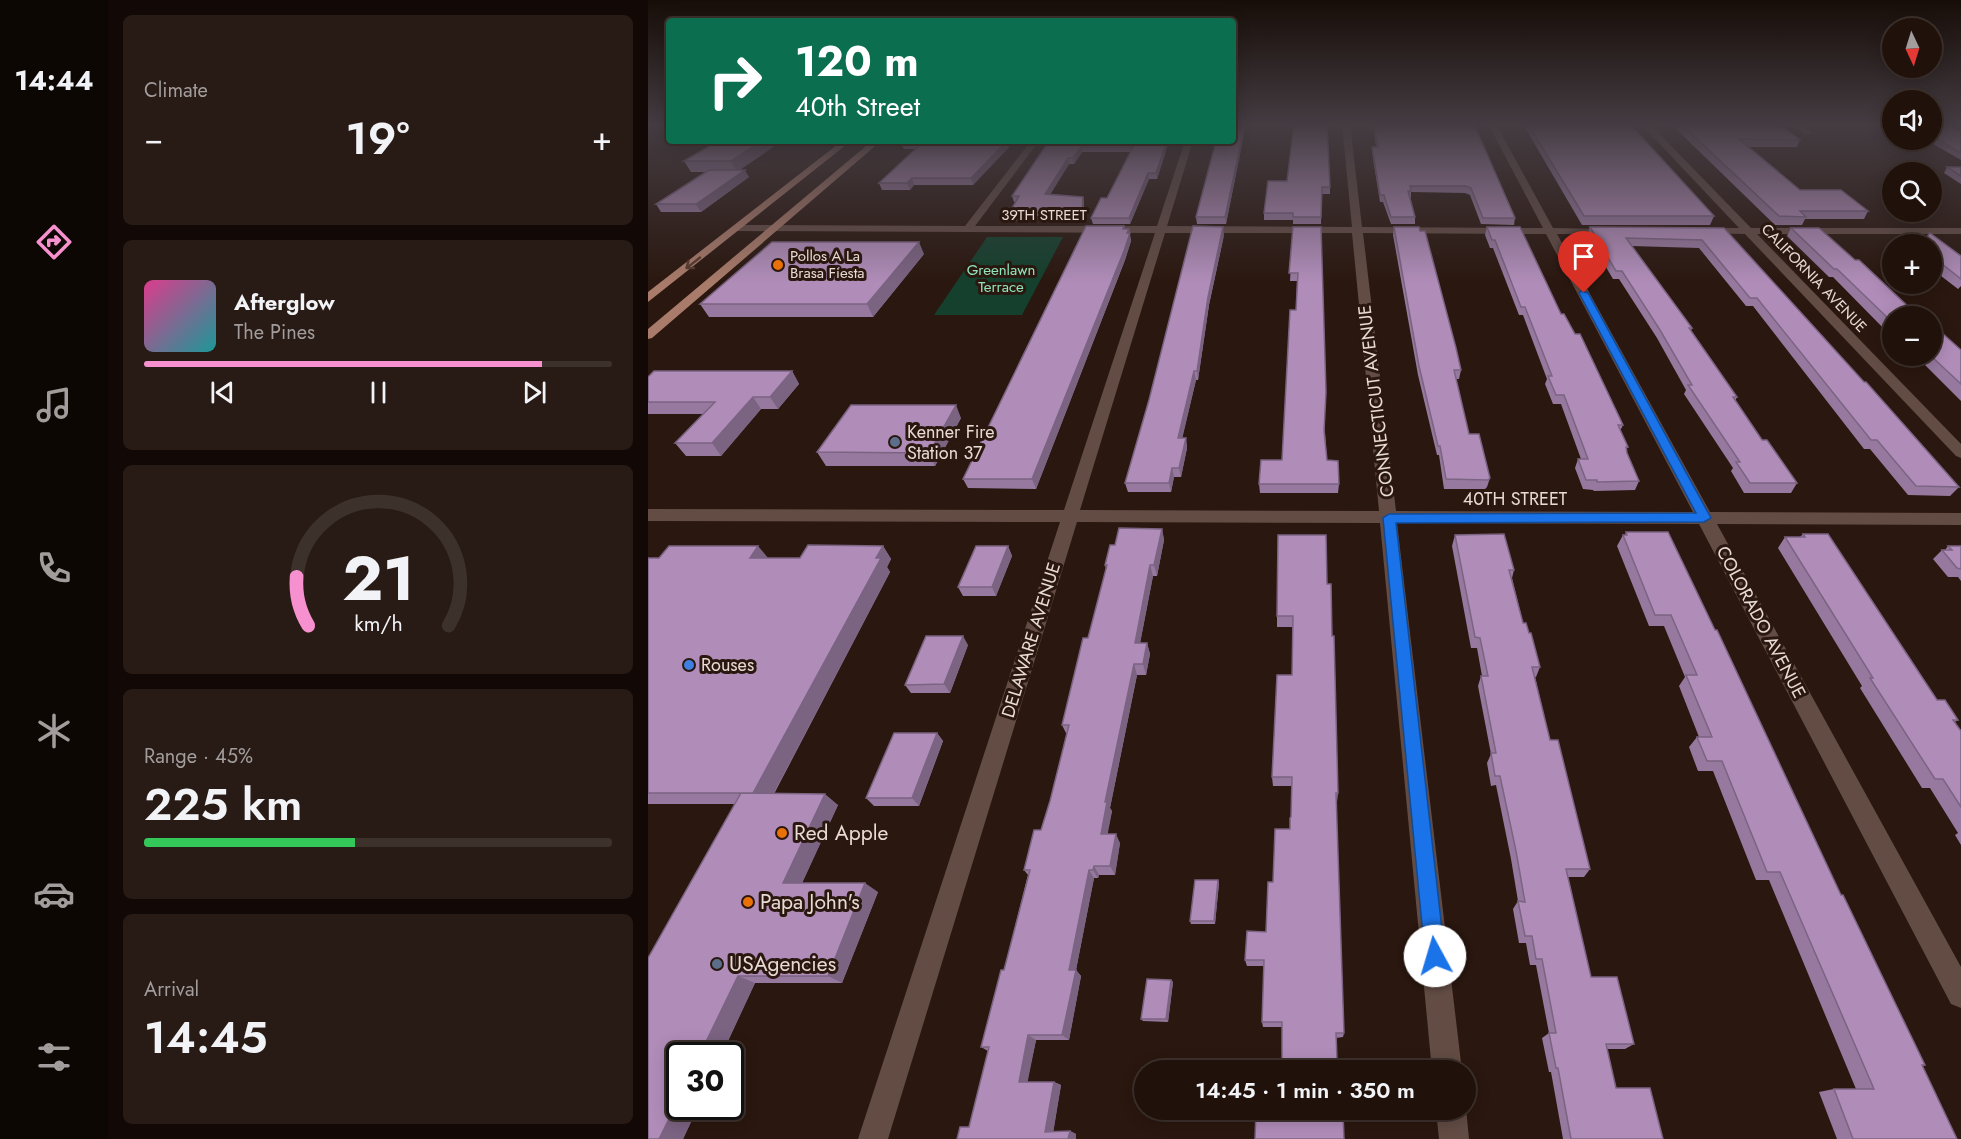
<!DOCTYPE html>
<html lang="en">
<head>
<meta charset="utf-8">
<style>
	:root { --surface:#20110b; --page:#281a14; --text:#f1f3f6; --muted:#a29d9d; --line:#3d312c; --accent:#f790ce }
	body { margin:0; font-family:Jost,sans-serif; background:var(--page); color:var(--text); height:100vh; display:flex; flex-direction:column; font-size:22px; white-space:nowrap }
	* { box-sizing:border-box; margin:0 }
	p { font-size:20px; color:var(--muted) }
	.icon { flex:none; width:33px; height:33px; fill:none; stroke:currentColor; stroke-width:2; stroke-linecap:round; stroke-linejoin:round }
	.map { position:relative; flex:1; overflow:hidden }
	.sheet { display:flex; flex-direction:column; gap:15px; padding:15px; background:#120906; width:540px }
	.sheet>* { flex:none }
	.hud { position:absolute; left:18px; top:18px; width:570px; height:126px; border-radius:6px; box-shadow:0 3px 15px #0003,0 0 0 2px var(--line); background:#0b6e4f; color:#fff; overflow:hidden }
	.needle { width:39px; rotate:176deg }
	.buttons { position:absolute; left:1234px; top:18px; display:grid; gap:12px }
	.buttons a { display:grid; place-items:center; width:60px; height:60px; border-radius:50%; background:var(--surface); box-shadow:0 3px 15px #0003,0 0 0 2px var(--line); font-size:30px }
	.speed { position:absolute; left:18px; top:1042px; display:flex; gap:12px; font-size:30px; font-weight:700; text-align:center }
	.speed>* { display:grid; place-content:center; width:78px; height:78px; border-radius:50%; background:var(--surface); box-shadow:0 3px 15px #0003,0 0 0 2px var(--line); line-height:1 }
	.speed .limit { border:3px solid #111; border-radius:9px; background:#fff; color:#111 }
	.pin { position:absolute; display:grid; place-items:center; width:51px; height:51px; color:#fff; margin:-62px -26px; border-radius:50% 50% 50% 0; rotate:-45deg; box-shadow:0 0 6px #0007 }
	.pin .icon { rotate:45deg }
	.me { position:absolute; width:66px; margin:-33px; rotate:354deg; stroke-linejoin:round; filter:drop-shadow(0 0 4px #0008) }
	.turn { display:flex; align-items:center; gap:21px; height:126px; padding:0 30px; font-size:27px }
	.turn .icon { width:78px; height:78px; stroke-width:2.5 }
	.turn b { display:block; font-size:42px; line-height:51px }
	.big { font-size:45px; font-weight:600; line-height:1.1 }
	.sheet .widget { flex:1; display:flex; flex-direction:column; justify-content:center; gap:9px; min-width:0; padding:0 21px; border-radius:9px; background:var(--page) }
	.sheet .dial { align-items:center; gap:0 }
	.dial svg { height:156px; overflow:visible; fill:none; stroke:var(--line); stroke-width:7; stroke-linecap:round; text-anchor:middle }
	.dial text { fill:var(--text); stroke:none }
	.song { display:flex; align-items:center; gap:18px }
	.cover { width:72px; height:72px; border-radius:9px; background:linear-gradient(135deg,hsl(330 70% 55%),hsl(180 70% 35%)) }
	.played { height:6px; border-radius:3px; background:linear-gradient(90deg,var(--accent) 85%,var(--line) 85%) }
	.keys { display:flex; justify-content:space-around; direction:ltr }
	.heat { display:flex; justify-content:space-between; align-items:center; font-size:33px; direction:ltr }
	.charge { height:9px; border-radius:4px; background:linear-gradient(90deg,#34c759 45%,var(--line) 0) }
	.trip { position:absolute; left:486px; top:1060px; width:342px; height:60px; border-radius:30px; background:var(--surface); box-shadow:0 3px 15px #0003,0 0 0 2px var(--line); font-weight:600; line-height:60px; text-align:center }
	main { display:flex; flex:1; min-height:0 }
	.tabs { display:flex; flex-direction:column; width:108px; justify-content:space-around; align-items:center; background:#0d0704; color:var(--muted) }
	.tabs .icon { width:42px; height:42px }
	.tabs .active { color:var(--accent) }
	.tabs b { font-size:27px; color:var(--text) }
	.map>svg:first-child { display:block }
	.green { fill:#14402d }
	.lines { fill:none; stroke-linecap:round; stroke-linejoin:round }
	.minor { fill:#624c44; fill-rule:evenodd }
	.major { fill:#a97b6a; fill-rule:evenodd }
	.wall { fill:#97799f }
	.shaded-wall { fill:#7b6382 }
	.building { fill:#b08db9; stroke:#7b6382; stroke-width:1.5 }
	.oneway { stroke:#563a2f }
	.route { fill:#1a73e8; stroke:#114b97; stroke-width:1.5 }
	.food-dot { fill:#e8710a; stroke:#2a170f; stroke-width:2 }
	.service-dot { fill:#5c6f8a; stroke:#2a170f; stroke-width:2 }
	.shop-dot { fill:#3f7fe0; stroke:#2a170f; stroke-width:2 }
	.labels { text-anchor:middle; stroke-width:6; stroke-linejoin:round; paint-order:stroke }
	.far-street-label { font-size:15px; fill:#e8dad4; stroke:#2a170f }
	.far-poi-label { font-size:15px; fill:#e8dad4; stroke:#2a170f; text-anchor:start }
	.far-park-label { font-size:15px; fill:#90e5ba; stroke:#2a170f }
	.street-label { font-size:18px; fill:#e8dad4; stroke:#2a170f }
	.poi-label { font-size:18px; fill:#e8dad4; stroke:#2a170f; text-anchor:start }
	.near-poi-label { font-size:21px; fill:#e8dad4; stroke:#2a170f; text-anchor:start }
</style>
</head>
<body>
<main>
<nav class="tabs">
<b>14:44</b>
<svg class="icon active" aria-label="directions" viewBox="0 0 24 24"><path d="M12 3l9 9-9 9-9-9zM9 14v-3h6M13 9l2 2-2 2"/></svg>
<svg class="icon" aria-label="music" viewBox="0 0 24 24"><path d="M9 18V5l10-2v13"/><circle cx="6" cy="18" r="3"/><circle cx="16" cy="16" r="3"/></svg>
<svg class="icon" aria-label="phone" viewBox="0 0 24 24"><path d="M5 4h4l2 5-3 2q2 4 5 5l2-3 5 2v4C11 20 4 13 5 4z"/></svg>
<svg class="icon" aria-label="climate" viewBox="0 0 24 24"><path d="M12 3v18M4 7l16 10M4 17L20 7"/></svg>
<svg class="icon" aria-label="car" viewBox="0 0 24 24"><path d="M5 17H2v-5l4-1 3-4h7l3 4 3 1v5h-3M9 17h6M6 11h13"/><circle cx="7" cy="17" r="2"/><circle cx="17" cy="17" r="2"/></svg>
<svg class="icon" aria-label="filters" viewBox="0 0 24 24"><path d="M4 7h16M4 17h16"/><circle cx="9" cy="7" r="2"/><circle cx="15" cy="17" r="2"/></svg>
</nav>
<section class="sheet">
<div class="widget"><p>Climate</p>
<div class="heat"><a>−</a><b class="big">19°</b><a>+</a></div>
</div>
<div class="widget">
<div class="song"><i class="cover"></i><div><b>Afterglow</b><p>The Pines</p></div></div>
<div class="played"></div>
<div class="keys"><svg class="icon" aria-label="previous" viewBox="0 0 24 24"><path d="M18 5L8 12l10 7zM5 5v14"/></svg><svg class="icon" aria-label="pause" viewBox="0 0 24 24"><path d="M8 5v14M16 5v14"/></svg><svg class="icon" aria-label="next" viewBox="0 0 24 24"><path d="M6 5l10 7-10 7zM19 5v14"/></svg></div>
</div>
<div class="widget dial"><svg viewBox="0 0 100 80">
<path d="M14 69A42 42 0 1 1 86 69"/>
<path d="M14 69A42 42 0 0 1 8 44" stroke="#f790ce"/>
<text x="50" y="56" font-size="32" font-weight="700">21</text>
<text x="50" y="72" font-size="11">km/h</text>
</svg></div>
<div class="widget"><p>Range · 45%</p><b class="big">225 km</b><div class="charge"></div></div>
<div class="widget"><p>Arrival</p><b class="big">14:45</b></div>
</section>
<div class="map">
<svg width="1313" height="1139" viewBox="0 0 1313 1139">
	<rect width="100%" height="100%" fill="#2a170f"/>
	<!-- green -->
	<path class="green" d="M339,237H415L374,315H286Z"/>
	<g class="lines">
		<!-- minor -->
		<path class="minor" d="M694,124H702L714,227L895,228L840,124H848L905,228L967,229V233L963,234H909L1062,512L1313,513V525L1069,524L1313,967V1008L1303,1004L1051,524L749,523L814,1071H784L732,523L429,522L240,1139H210L412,522L0,521V509L416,510L507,233L89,231L84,228L89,225L317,226L383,141H391L327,226H509L537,141H545L519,226L704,227ZM517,233H704L731,511L432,510ZM715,233L898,234L1045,512L748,511Z
			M993,124H1002L1103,228H1313V234H1109L1313,444V458L1308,456L1097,234L1050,233V229L1054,228H1091Z
			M1143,124H1152L1164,133L1157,135Z
			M818,1108L821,1139H791L788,1110Z"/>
		<!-- major -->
		<path class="major" d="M194,141H203L0,302V292Z
			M224,141H233L4,338L0,339V329Z"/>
	</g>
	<!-- wall -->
	<path class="wall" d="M585,124H598L578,224H549L548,217Z
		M725,124H826L867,218L866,225L833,224L822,195L817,193L763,192V198H762L767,217V224H743L735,202H732L724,153V147H728Z
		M875,124H982L1066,216L1062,225H934Z
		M1023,124H1131L1152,140L1149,147H1100L1152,190L1220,211L1216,219H1157L1154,225H1127Z
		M1284,124L1313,132V160L1280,141V140H1284Z
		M1303,124H1313V130Z
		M70,141L92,170L101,177L53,212H13L8,204L57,172H43L36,161Z
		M409,141H521L509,179H501L482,224H445L443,218L459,198L483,152H434L426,164H421L402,194L435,197L436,203V216L362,221L360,215L368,202H366L364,196Z
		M253,143L360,145L361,147L325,185H266L262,190H234L231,183L268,149H256Z
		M1299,167H1313V184L1296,173Z
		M620,181L682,187V194H674L673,224H645V220H616V213Z
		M476,226L477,229H481L483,241L477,260L388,489L320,488L315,479Z
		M645,227L677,432L679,460L691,484L690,493H612L611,484L634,460L648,310L649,281H642Z
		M746,227L813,370L811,379H808L821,434L842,478L839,487L837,489H796L791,455H789L770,375L745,235Z
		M839,227L913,314L975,425L972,431L980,447L978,450L979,453L991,481L987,490L946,491L945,490L935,489L927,468L930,459H933L913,404H905L897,384L899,379L875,315H871L845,248H842L837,235Z
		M942,227L1076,228L1311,487L1302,496L1260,495L1222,449H1216L1105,306H1098L1051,248L984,246L1044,328L1043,331L1089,397L1087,401L1114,440L1149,483L1143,493H1096L1083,471L1085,468L1036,394L1038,390L1009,338L971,279H965L939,235Z
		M1143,228L1245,316V338L1185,277H1181L1139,236Z
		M576,235L561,305L550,380H548L534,438H538L539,448L533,477H526L523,492H480L477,483Z
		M1284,244L1313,256V286L1310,289L1284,269Z
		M276,254L225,317H61L52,304Z
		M1313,350V401L1269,357L1267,356H1284Z
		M144,371L151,384L130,409H113L73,456H38L27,443L55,414H0V377Z
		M313,418L287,466H178L169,452Z
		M514,529L516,540L509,576H505L492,643H499L502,654L498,675H489L462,808L464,811L459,834L472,843L467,875H451L450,878H446L428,970L433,976L421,1040H388L379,1082H406L413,1085L405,1132L422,1131L428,1134V1139H309L321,1127L340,1051L333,1047L356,970L380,875L376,870L393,830L402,801L419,735L414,725L440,638L458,569L457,565L467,545Z
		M978,532L1193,895L1277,1065L1274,1066L1309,1139H1189L1171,1092L1186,1089H1208L1121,880H1108L1065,771H1050L1041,747L1049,737H1051L1031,686L1037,677L1016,626H1001L969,546L975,535H977Z
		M1155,534L1289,700L1310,720L1307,722L1313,731V845L1307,835L1310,833L1282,788H1274L1212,688L1214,686L1130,548L1137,537H1152Z
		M807,535L866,570L864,578L875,623L881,633L892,667L888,677H887L902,740L942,869L936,877H920L943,977L986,1044L977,1049H959L968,1088L1015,1139H915L903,1072H901L894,1038L901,1033L888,965H882L878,943H871L865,909L870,901L863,859L848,785L843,786L839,763L843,754L830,686L833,676H834L829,648H823L804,546Z
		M235,546L243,559L239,567L242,572L126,794L190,805L154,883L230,892L194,983H107L73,1056H32V1107H50L35,1139H0L86,804H0V558H152Z
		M360,546L364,556L348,596H315L310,587Z
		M1300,546H1313V581L1310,577H1300L1285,559L1294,550H1297Z
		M679,584L690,793L689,802H688L696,1033L695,1037L688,1038L689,1060L688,1064L685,1065L634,1027H615L614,1022L616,966H599L597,960L618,932L625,882L642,829L643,817L644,786H625L624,777L644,675V627H629V616Z
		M320,645L302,693H263L257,685Z
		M289,733L295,741L271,806H226L218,798Z
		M570,880L571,883L567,924H543L542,921Z
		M523,980L525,982L520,1022L495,1021L493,1019Z"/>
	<!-- shaded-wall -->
	<path class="shaded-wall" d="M597,124H598L578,224L577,217Z
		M114,141H134L89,172L83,161Z
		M357,141H363L360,145L361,147L325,185L323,178Z
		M519,141H521L509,179L508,173Z
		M433,147L434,152L426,164L425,158Z
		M420,158L421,164L399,200L397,194Z
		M97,170L101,177L53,212L48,204Z
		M500,173L501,179L482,224L481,218Z
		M264,178L266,185L262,190L259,183Z
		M435,197L436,203V216L434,210Z
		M575,227L576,235L561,305L550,380L549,371L560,297Z
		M481,229L483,241L477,260L388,489L384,479Z
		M271,242L276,254L225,317L219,304Z
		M144,371L151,384L130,409L122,397Z
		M546,371L548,380L532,448L530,438Z
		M105,397L113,409L73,456L64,443Z
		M308,405L313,418L287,466L281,453Z
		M538,438L539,448L533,477L531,468Z
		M524,468L526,477L523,492L521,483Z
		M514,529L516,540L509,576L506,565Z
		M110,546L121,559L102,558Z
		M235,546L243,559L239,567L242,572L120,804L105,793Z
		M360,546L364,556L348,596L344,587Z
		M502,565L505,576L490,654L487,643Z
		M315,636L320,645L302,693L296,684Z
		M499,643L502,654L498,675L495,664Z
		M486,664L489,675L462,808L464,811L458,843L453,834L457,802Z
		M289,733L295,741L271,806L264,798Z
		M177,794L190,805L150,892L135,883Z
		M468,834L472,843L467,875L462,866Z
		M446,866L451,875L450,878L445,870Z
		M441,870L446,878L428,970L433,976L421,1040L414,1035L421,970Z
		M570,880L571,883L567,924L566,921Z
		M217,883L230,892L194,983L180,976Z
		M90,976L107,983L73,1056H51Z
		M523,980L525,982L520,1022L518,1019Z
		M380,1035L388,1040L379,1085L371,1082Z
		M406,1082L413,1085L405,1134L397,1132Z
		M32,1097V1107H50L35,1139H11Z
		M422,1131L428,1134V1139H420Z"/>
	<!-- building -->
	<path class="building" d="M585,124H597L577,217H548L568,141H585Z
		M646,124H679L682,187H674L673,217H645V213H616L620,181H639Z
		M726,124H826L867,218H835L823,188L818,186H762L763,191H760L767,217H743L736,195H732L724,147H730Z
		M880,124H982L1066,216H936Z
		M1033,124H1131L1152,140L1091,139L1152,190H1193L1220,211H1152L1158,217L1131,216Z
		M1284,124H1298L1313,132V153L1284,136H1286L1284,135Z
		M70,141H114L83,161H36Z
		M255,141H359L323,178H264L259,183H231L274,143H253Z
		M401,141H519L508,173H500L481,218H443L453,198H459L485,147H433L425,158H420L397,194L435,197L434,210L360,215L371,196H364Z
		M1299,167H1313V176Z
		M61,170H97L48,204H8Z
		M438,226H476L475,229H481L479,233H482L476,251L384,479H315Z
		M545,226L575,227L560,297L549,371H546L530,438H538L531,468H524L521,483H477L501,400Z
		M645,227H673L678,392L676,431L679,460L690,461L691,484H611L613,460H634L642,310H648L650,273H641Z
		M746,227H771L772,231H777L808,348L813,370H806L821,434H831L842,478L840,480L798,479L792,446H790L771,366Z
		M839,227H872L913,314H916L927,334H932L975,425H970L980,447H978L979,453L991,481L949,482V480H938L930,459H940L916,395H908L900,376H904L877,307H873L847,240H844Z
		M942,227L1076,228L1216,382H1218L1311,487L1268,486L1229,440H1223L1109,298H1102L1054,240L978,238L1044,328H1041L1089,397H1085L1114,440H1119L1149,483H1102L1088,462H1092L1040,385H1044L1012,330L974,271H968Z
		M1143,228H1171L1207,260H1211L1265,311L1276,316H1245V323L1189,269H1186Z
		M1282,233L1313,256V279L1284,256V244H1273Z
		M124,242H271L219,304H52Z
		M1284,324L1313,350V384L1283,356Z
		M6,371H144L122,397H105L64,443H27L67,402H0V377Z
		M203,405H308L281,453L169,452Z
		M471,528L514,529L506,565H502L487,643H499L495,664H486L457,802H459L453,834H468L462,866H446L445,870H441L421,970H428L414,1035H380L371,1082H406L397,1132L422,1131L420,1139H309L312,1127H321L341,1047H333L353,970H356L382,870H376L386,830H393L402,801L421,725H414L435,638H440L459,565H457L462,545H467Z
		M978,532H1020L1067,630H1069L1193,895H1195L1277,1065H1274L1309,1139H1205L1186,1089H1226L1132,872H1119L1074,761H1059L1049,737H1064L1038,675H1049L1023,615H1007L975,535H979Z
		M856,534L866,570H861L875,623H878L881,633H883L892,667H884L902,740H910L942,869H918L943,977H969L986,1044H958L968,1088H1002L1015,1139H923L910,1068H908L901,1033H908L894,959H888L884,936H877L870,901L877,902L868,851L852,776H847L843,753H848L833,676H840L832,638L827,637L807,535Z
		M1155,534H1180L1289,700H1297L1310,720H1305L1313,731V807L1295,779H1287L1222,678H1225L1137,537H1157Z
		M630,535H678L679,584H683L684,636H686L690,793H688L696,1033H688L689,1060L685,1061V1071H634V1022H614L616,960H597L599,931L618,932L620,882H625L627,829H642V818L643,817L644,777H624L629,675H644L645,616H629Z
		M160,545L235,546L228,558H233L105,793H0V558H11L21,546H110L102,558H152Z
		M328,546H360L344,587H310Z
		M1300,546H1313V569L1309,568L1294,550H1304Z
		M278,636H315L296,684L257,685Z
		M246,733H289L264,798H218Z
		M93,793L177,794L135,883H217L180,976H90L51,1056H32V1097L11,1139H0V958Z
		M547,880H570L566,921H542Z
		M499,979L523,980L518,1019H493Z
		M608,1110H687V1111H695L696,1139H607Z"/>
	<!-- one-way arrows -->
	<defs><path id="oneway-shaft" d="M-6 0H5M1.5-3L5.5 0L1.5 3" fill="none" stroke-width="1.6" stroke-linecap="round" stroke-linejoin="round" transform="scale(1.5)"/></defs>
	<use class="oneway" href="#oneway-shaft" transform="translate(45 263) rotate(142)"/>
	<!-- sky -->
	<linearGradient id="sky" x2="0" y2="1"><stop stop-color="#170d08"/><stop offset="0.44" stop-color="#443c42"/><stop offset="1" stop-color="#443c42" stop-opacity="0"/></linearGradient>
	<rect width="1313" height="284" fill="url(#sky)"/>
	<!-- route -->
	<path class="route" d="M933,291L940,293L1063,518L1056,522L748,523L797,956L794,963L787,966L780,963L777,956L735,518L741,514L1048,513L931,293Z"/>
	<!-- markers -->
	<g class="food-dot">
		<circle cx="130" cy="265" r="6"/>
		<circle cx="134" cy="833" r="6"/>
		<circle cx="100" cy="902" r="6"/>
	</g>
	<g class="service-dot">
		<circle cx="247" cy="442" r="6"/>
		<circle cx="69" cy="964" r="6"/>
	</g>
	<circle class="shop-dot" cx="41" cy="665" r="6"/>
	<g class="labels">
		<!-- far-street labels -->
		<g class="far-street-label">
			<text x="396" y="220">39TH STREET</text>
			<text transform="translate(1166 278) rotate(46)" y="5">CALIFORNIA AVENUE</text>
		</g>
		<!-- far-poi labels -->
		<g class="far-poi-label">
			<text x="142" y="261">Pollos A La<tspan x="142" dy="17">Brasa Fiesta</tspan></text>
		</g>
		<!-- far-park labels -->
		<g class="far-park-label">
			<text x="353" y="275">Greenlawn<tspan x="353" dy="17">Terrace</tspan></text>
		</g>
		<!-- street labels -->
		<g class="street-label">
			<text transform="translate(728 401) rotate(-97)" y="6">CONNECTICUT AVENUE</text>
			<text x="867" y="505">40TH STREET</text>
			<text transform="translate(1113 622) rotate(62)" y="6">COLORADO AVENUE</text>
			<text transform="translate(383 640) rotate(-73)" y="6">DELAWARE AVENUE</text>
		</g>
		<!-- poi labels -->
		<g class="poi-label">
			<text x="259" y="438">Kenner Fire<tspan x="259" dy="21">Station 37</tspan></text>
			<text x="53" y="671">Rouses</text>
		</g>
		<!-- near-poi labels -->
		<g class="near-poi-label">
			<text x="146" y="840">Red Apple</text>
			<text x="112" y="909">Papa John's</text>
			<text x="81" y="971">USAgencies</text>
		</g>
	</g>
</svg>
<div class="buttons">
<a><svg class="needle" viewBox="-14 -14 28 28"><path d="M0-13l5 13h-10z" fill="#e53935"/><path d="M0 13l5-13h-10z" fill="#a29d9d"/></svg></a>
<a><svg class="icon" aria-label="sound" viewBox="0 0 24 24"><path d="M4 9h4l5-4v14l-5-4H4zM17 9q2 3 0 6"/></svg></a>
<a><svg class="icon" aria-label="search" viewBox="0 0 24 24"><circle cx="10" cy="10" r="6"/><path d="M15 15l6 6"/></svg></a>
<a>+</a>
<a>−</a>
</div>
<div class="speed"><div class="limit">30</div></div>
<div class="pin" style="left:936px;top:293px;background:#d93025"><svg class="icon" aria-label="arrive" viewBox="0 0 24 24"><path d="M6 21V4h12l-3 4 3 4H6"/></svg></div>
<svg class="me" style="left:787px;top:956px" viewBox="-20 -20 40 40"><circle r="19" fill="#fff"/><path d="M0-13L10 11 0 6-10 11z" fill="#1a73e8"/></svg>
<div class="trip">14:45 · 1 min · 350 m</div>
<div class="hud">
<div class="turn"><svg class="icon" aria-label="right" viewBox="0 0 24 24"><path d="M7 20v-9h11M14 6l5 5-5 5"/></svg><div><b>120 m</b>40th Street</div></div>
</div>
</div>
</main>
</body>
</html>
